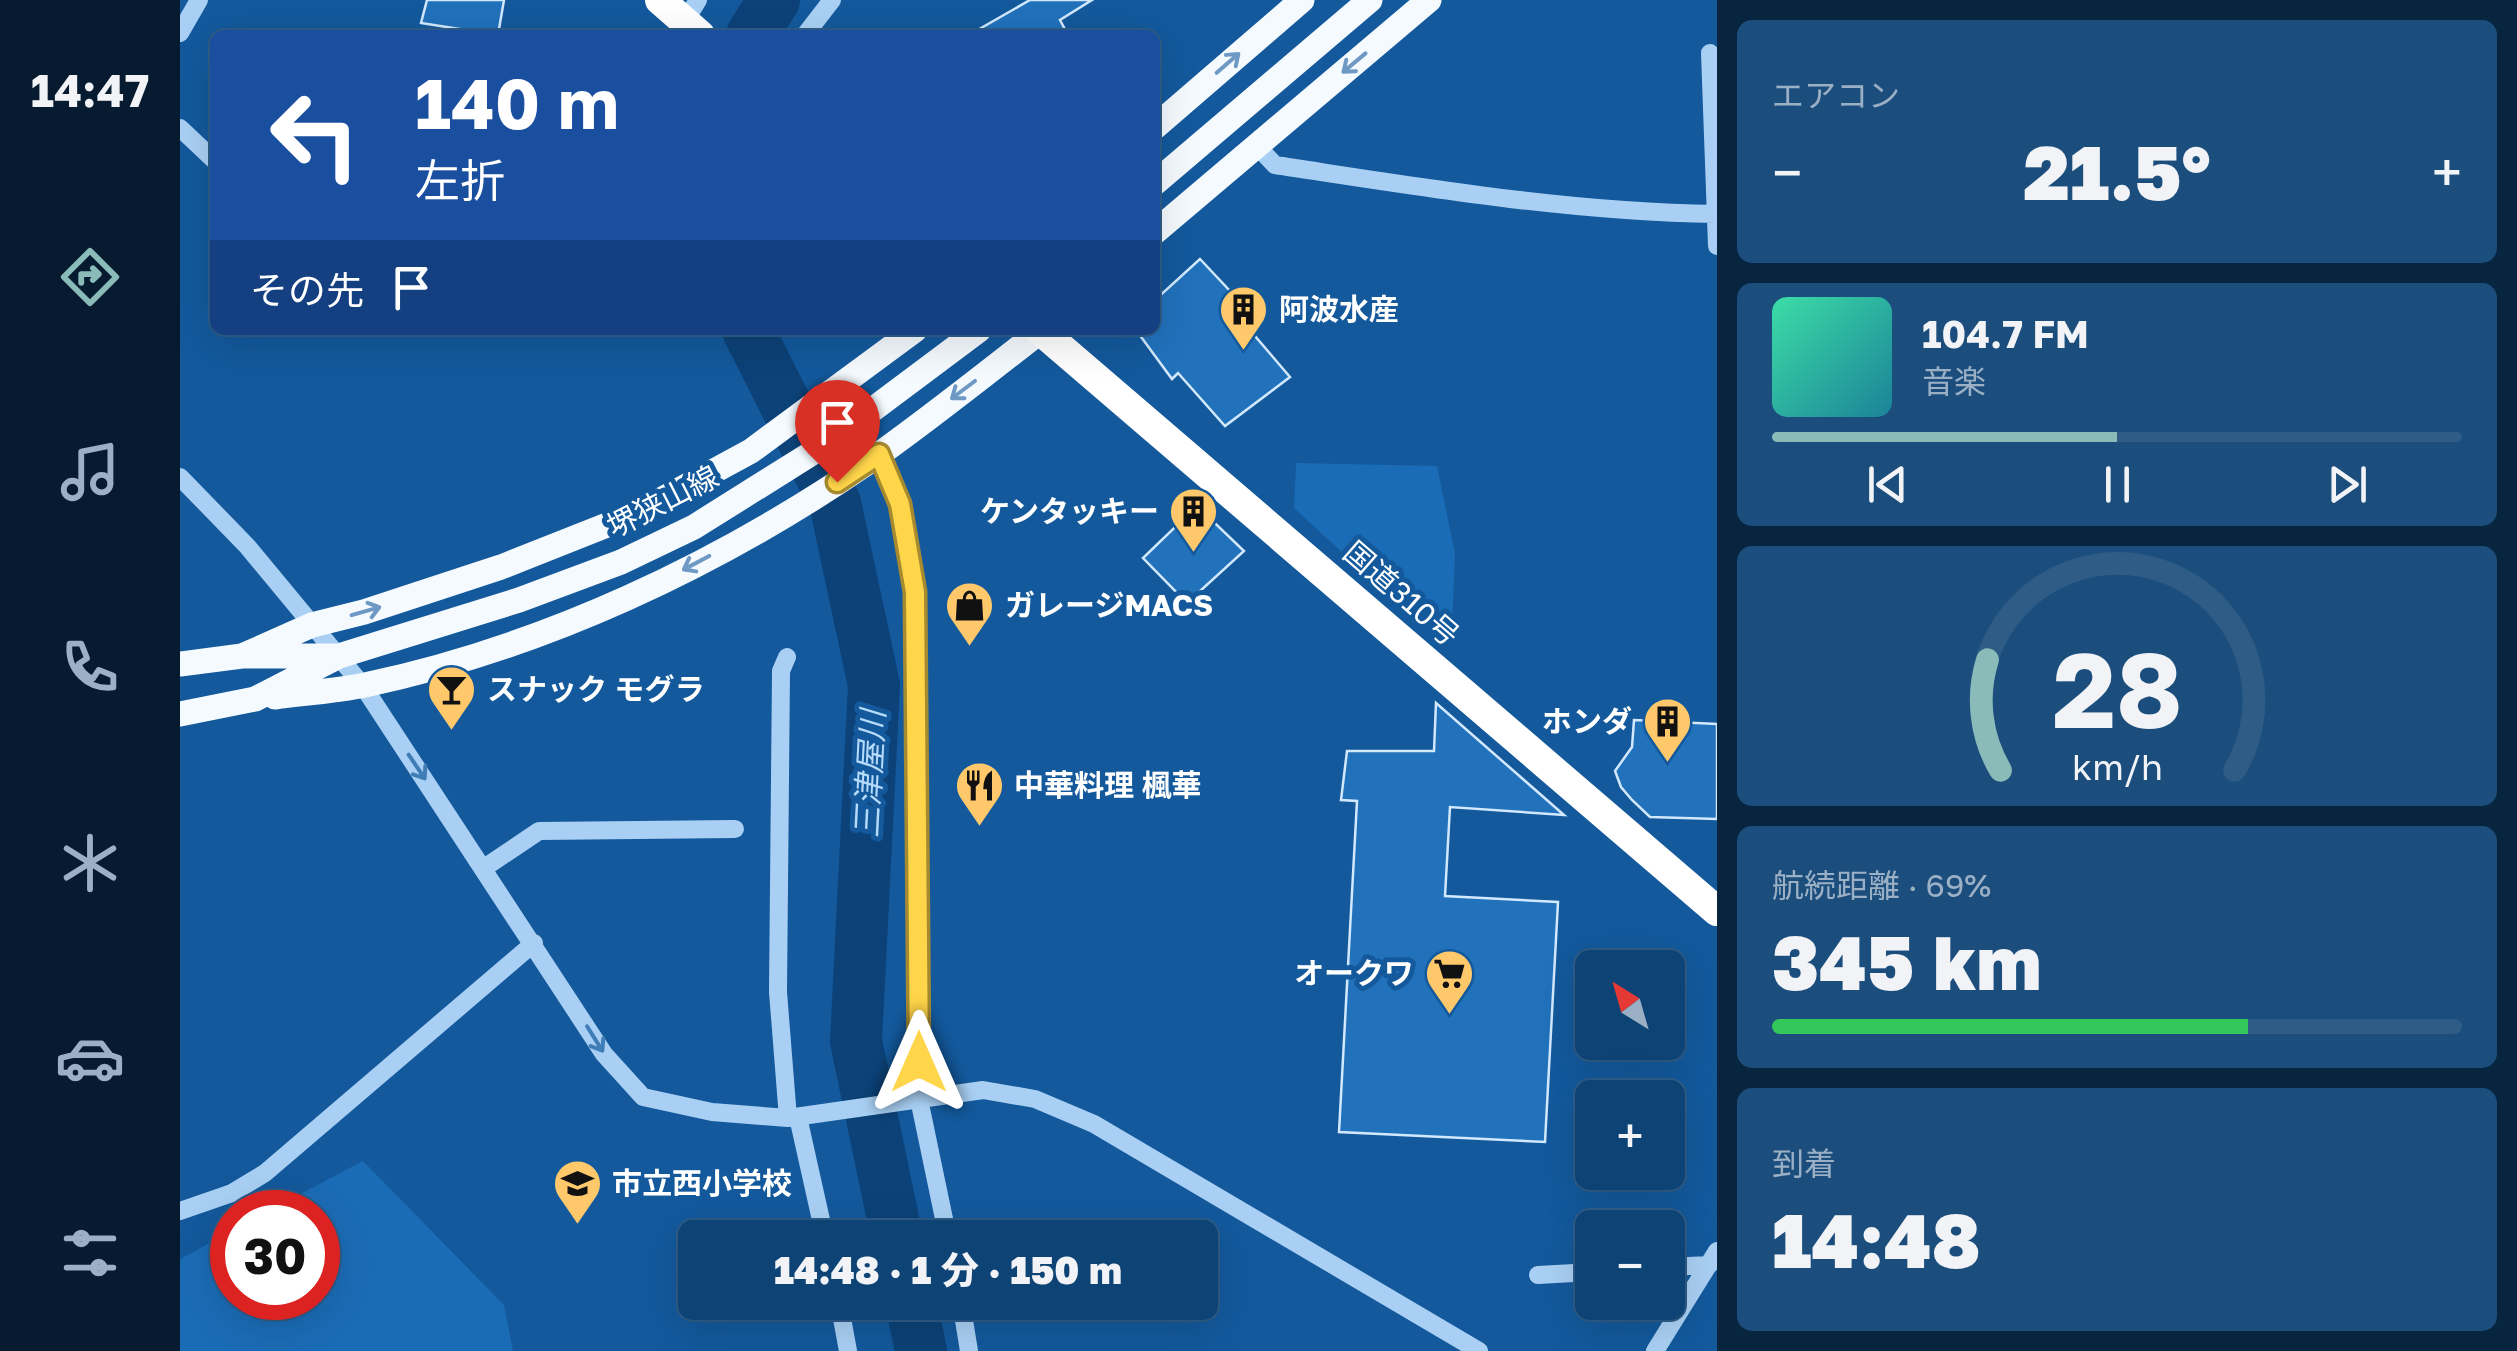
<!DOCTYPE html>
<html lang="ja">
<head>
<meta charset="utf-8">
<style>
	:root { --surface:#0e4375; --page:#1c4e7d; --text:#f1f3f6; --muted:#9bb0c5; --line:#2e5c87; --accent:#8bbbb9 }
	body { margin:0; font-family:"Golos Text","Noto Sans JP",sans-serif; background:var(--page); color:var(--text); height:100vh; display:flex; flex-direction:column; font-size:38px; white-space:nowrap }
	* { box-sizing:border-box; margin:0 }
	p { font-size:32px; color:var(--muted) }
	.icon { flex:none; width:55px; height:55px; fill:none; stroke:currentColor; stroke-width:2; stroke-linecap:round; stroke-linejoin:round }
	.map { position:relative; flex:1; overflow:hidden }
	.panel { display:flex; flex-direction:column; gap:20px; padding:20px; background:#082540; width:800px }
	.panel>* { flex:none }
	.banner { position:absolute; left:30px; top:30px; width:950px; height:305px; border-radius:15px; box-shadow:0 10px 40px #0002,0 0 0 2px var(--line); background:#1a4fa0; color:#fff; overflow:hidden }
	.needle { width:65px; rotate:323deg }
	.tools { position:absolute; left:1395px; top:950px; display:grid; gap:20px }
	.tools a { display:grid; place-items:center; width:110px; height:110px; border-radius:15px; background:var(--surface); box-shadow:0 10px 40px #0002,0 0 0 2px var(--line); font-size:50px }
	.speed { position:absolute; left:30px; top:1190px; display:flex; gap:20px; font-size:50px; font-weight:700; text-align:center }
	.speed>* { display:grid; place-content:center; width:130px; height:130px; border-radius:50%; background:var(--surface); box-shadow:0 10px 40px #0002,0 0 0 2px var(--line); line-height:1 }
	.speed .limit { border:15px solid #d22; background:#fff; color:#111 }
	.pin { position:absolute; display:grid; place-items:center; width:85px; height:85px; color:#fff; margin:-102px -42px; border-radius:50% 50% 50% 0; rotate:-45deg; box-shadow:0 0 10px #0007 }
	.pin .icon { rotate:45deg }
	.me { position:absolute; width:110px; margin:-55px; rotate:0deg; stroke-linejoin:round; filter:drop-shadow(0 0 8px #0008) }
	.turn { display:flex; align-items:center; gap:35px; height:210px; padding:0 40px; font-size:45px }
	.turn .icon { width:130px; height:130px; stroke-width:2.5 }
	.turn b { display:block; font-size:70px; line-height:85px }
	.then { display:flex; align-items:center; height:95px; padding:0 40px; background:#0003; gap:20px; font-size:38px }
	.big { font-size:75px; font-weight:800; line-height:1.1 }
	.panel .widget { flex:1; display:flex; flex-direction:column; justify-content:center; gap:15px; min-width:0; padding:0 35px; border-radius:15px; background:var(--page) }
	.panel .dial { align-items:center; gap:0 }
	.dial svg { height:260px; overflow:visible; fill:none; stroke:var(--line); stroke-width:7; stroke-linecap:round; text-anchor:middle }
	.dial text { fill:var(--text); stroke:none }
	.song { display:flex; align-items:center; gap:30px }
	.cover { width:120px; height:120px; border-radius:15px; background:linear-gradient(135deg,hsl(160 70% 55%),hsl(190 70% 35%)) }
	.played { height:10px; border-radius:5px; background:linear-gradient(90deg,var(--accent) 50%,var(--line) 50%) }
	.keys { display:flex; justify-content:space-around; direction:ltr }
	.heat { display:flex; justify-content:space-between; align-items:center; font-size:55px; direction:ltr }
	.charge { height:15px; border-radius:8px; background:linear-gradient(90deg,#34c759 69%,var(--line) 0) }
	.trip { position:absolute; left:498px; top:1220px; width:540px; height:100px; border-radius:15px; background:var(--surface); box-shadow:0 10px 40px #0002,0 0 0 2px var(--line); font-weight:800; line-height:100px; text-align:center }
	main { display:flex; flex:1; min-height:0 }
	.tab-bar { display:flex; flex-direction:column; width:180px; justify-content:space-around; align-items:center; background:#061b2f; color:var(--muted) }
	.tab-bar .icon { width:70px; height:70px }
	.tab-bar .on { color:var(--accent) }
	.tab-bar b { font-size:45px; color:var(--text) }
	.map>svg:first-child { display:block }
	.green { fill:#1b6cb6 }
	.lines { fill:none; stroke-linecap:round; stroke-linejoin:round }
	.river { stroke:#0c4278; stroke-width:52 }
	.building { fill:#2171bb; stroke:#d1e8fd; stroke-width:2.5 }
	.minor { stroke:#a9d0f4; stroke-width:18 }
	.major { stroke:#f5faff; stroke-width:25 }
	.highway { stroke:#fff; stroke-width:30 }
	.oneway { stroke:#6d99c4 }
	.oneway2 { stroke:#407db6 }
	.route-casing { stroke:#a68a30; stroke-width:25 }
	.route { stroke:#ffd54a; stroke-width:18 }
	.labels { text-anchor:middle; stroke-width:10; stroke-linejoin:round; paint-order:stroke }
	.poi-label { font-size:30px; font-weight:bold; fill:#fff; stroke:#13599c; text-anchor:start }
	.street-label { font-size:30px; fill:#fff; stroke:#13599c }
	.water-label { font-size:32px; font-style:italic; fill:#b5dafa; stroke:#13599c }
</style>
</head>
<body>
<main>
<nav class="tab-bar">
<b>14:47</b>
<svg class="icon on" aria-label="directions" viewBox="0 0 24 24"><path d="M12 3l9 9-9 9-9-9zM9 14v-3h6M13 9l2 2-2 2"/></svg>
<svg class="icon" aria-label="music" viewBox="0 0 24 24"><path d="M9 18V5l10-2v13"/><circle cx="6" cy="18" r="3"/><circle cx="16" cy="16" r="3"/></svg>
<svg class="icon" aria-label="phone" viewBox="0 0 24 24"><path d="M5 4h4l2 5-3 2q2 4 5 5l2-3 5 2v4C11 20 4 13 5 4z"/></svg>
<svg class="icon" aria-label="climate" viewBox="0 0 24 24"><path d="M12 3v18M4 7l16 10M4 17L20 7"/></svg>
<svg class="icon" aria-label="car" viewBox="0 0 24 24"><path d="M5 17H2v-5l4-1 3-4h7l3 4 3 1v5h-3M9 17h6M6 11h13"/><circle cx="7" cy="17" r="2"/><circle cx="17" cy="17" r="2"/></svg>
<svg class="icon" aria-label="filters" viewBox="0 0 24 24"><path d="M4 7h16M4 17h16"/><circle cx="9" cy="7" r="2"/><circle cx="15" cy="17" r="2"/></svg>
</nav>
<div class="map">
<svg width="1537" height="1351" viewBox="0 0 1537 1351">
	<rect width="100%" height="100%" fill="#13599c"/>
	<!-- green -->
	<path class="green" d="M1116,463L1257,466L1275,554L1272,630L1244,628L1114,508Z
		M183,1161L324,1305L333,1351H0V1259L52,1231V1298H138V1212H86Z"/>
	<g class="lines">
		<!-- river -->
		<path class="river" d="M572,35L594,0
			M568,330L655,503L694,685L676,1041L717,1238
			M731,1302L741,1351"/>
	</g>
	<!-- building -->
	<path class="building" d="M247,0H324L318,35L241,23Z
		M850,0H912L880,20L888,35H789Z
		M1020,259L1065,307L1057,315L1110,377L1045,426L998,373L992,379L956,330H975V300Z
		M1017,506L1064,551L1007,603L963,558Z
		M1256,703L1384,815L1270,807L1265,896L1378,902L1365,1142L1159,1132L1177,801L1161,800L1167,751H1254Z
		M1454,720L1537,724V819L1470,817L1452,800L1441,787L1435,771L1452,747Z"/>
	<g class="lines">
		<!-- minor -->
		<path class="minor" d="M505,21L518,0
			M0,33L19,0
			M625,35L652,0
			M1530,53L1537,246
			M0,128L35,161
			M1076,145L1095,165C1241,187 1388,212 1536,214
			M699,454L720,504L735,592L739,1099L768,1238
			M0,477L67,546L183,686L424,1054L463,1097L532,1112L608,1118L803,1090L855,1099L914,1124L1299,1351
			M607,657L601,671L598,992L608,1118
			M304,868L359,831L555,829
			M618,1117L645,1238
			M0,1211L52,1193L85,1173L354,943
			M1488,1267L1529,1265
			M1358,1275L1412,1272
			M659,1302L668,1351
			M781,1302L789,1351
			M1475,1351L1537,1251"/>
		<!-- major -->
		<path class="major" d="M975,127L1122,0
			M975,183L1190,0
			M975,232L1249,0
			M62,656L132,625L184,612L321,567L455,514L571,451L735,330
			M0,664L62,656H154
			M95,697C125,693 156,691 185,685C364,647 536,566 687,463C747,421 804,375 862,330
			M0,714L75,699L159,656L339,600L441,562L514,527L648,443L799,330"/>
		<!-- highway -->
		<path class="highway" d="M480,0L520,35
			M860,330L1537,911"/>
	</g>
	<!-- one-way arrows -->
	<defs><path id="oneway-shaft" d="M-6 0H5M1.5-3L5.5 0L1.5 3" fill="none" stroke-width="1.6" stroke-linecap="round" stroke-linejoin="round" transform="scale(2.5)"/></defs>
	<g class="oneway">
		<use href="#oneway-shaft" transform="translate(1048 63) rotate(-41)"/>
		<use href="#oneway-shaft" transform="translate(1174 63) rotate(140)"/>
		<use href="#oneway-shaft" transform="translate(783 390) rotate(143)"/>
		<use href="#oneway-shaft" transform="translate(516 563) rotate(152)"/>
		<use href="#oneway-shaft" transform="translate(186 611) rotate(-16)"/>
	</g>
	<g class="oneway2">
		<use href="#oneway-shaft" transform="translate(237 767) rotate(56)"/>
		<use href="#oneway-shaft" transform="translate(415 1039) rotate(58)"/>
	</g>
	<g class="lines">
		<defs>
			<path id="route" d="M657,482L699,454L720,504L735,592L739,1062"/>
		</defs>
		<!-- route casing -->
		<use href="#route" class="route-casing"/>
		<!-- route -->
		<use href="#route" class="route"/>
	</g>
	<!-- icons -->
	<defs>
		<symbol id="building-pin" viewBox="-11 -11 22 30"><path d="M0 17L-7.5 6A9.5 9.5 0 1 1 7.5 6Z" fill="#ffc96b" stroke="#13599c"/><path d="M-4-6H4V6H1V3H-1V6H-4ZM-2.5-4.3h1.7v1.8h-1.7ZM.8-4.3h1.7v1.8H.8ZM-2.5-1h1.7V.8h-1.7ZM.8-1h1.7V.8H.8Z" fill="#111"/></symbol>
		<symbol id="shop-pin" viewBox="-11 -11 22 30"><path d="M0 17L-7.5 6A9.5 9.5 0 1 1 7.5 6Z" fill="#ffc96b" stroke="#13599c"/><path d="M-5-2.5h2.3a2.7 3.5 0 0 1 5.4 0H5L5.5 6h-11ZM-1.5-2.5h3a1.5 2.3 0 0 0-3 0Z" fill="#111"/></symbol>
		<symbol id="bar-pin" viewBox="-11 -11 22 30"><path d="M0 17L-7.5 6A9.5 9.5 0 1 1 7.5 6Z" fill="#ffc96b" stroke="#13599c"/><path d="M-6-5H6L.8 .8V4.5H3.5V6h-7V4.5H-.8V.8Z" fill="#111"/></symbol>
		<symbol id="restaurant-pin" viewBox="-11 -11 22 30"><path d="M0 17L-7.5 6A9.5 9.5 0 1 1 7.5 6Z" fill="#ffc96b" stroke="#13599c"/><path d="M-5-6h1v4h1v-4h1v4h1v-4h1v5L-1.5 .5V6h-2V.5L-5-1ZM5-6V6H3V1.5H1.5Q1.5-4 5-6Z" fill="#111"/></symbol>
		<symbol id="supermarket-pin" viewBox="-11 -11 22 30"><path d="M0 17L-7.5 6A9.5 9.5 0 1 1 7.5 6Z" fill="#ffc96b" stroke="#13599c"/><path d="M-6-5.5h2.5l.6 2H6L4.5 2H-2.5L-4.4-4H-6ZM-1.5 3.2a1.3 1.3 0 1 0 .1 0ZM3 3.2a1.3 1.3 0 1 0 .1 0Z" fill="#111"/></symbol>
		<symbol id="school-pin" viewBox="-11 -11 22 30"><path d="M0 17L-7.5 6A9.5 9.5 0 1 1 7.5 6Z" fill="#ffc96b" stroke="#13599c"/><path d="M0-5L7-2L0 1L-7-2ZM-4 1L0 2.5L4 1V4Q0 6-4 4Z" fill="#111"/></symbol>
	</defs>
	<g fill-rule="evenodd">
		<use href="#building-pin" x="1036" y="282" width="55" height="75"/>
		<use href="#building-pin" x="986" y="484" width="55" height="75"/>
		<use href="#shop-pin" x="762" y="578" width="55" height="75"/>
		<use href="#bar-pin" x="244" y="662" width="55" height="75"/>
		<use href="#building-pin" x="1460" y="694" width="55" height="75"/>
		<use href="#restaurant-pin" x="772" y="758" width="55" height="75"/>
		<use href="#supermarket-pin" x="1242" y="946" width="55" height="75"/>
		<use href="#school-pin" x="370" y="1156" width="55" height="75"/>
	</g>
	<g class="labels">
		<!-- poi labels -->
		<g class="poi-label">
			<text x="1099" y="320">阿波水産</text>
			<text x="979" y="522" text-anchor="end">ケンタッキー</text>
			<text x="825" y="616">ガレージMACS</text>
			<text x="307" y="700">スナック モグラ</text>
			<text x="1452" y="732" text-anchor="end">ホンダ</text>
			<text x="834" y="796">中華料理 楓華</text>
			<text x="1234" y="984" text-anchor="end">オークワ</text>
			<text x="432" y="1194">市立西小学校</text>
		</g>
		<!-- street labels -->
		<g class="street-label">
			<text transform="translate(483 502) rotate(-27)" y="10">堺狭山線</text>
			<text transform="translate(1221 594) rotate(41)" y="10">国道310号</text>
		</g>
		<!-- water labels -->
		<g class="water-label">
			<text transform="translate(690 774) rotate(-87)" y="11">三津屋川</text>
		</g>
	</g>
</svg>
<div class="tools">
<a><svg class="needle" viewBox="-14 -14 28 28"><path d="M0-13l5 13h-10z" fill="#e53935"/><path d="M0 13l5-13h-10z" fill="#9bb0c5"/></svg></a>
<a>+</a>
<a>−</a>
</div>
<div class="speed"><div class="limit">30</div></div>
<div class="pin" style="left:657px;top:482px;background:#d93025"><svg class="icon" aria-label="arrive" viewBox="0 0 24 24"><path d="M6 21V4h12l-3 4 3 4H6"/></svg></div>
<svg class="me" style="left:739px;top:1062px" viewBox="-20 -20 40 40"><path d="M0-17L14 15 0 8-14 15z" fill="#ffd54a" stroke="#fff" stroke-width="4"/></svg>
<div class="trip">14:48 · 1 分 · 150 m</div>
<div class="banner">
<div class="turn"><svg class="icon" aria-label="left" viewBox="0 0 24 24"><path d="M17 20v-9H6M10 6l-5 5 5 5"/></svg><div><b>140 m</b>左折</div></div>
<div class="then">その先<svg class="icon" aria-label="arrive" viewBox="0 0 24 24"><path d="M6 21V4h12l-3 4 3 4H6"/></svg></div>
</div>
</div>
<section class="panel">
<div class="widget"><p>エアコン</p>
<div class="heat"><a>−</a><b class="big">21.5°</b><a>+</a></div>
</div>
<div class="widget">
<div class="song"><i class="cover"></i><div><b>104.7 FM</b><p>音楽</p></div></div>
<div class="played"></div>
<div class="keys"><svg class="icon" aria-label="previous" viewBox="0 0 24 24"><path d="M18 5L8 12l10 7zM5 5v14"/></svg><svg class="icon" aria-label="pause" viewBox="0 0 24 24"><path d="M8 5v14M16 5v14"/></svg><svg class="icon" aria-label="next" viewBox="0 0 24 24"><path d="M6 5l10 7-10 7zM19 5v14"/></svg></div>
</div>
<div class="widget dial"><svg viewBox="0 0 100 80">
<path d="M14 69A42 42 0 1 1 86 69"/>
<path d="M14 69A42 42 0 0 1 10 35" stroke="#8bbbb9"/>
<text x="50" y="56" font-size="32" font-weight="700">28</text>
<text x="50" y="72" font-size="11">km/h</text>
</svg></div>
<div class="widget"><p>航続距離 · 69%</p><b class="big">345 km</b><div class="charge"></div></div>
<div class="widget"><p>到着</p><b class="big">14:48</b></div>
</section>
</main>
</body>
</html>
